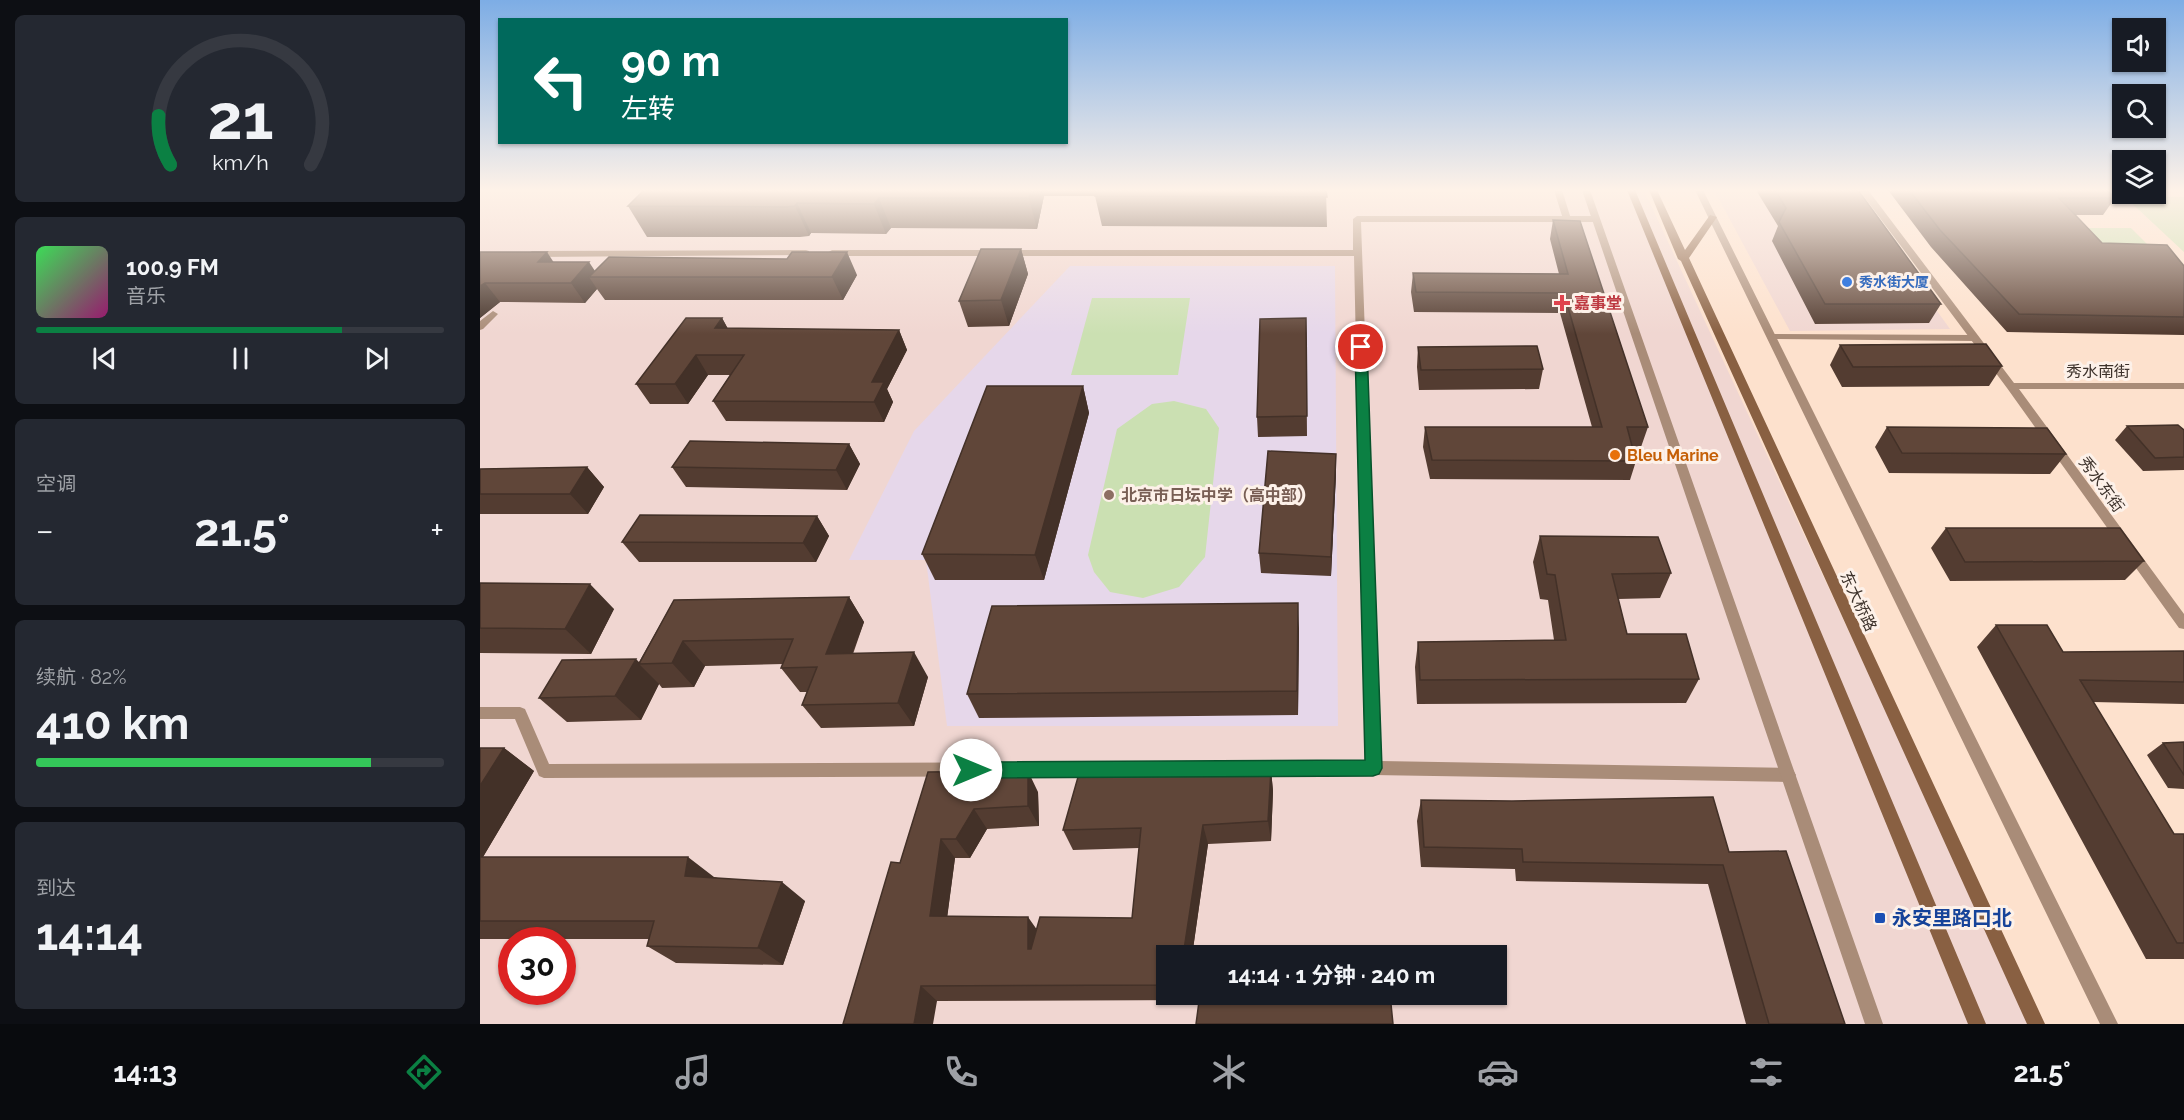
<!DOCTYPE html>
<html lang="zh">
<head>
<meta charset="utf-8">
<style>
	:root { --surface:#171b24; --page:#242831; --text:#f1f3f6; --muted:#9ea1a6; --line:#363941; --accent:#0b8043 }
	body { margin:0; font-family:Raleway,"Noto Sans SC",sans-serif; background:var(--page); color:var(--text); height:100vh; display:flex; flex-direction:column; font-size:22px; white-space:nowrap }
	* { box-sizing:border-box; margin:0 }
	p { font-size:20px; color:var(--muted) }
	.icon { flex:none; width:33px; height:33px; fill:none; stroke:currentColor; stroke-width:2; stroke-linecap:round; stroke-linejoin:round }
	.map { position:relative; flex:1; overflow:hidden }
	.sheet { display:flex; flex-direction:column; gap:15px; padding:15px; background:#0d0f14; width:480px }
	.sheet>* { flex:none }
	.guide { position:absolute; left:18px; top:18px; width:570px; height:126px; border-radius:0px; box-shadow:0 2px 4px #0004; background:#00695c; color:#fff; overflow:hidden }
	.tools { position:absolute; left:1632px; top:18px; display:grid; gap:12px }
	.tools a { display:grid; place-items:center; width:54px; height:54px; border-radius:0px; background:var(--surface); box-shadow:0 2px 4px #0004; font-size:30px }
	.speed { position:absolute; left:18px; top:927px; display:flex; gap:12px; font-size:30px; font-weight:700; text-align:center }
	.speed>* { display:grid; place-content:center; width:78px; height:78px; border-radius:50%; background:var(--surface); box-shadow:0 2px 4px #0004; line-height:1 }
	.speed .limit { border:9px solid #d22; background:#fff; color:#111 }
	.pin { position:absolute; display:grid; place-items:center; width:51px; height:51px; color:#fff; margin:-26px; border:3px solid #fff; border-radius:50%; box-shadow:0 2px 6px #0007 }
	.me { position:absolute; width:66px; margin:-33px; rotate:90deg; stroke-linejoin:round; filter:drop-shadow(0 0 4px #0008) }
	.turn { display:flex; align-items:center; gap:21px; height:126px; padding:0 24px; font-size:27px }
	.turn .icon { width:78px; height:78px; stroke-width:2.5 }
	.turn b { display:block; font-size:42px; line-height:51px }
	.big { font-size:45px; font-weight:700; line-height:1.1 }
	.sheet .widget { flex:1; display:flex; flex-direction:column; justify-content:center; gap:9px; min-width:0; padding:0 21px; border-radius:9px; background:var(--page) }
	.sheet .dial { align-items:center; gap:0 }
	.dial svg { height:156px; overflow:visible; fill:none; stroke:var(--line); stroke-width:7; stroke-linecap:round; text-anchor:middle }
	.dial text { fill:var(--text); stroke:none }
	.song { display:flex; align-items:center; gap:18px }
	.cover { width:72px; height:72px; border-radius:9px; background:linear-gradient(135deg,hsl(130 70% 55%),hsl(320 70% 35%)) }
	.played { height:6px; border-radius:3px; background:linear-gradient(90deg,var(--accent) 75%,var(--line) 75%) }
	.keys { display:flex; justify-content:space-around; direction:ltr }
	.heat { display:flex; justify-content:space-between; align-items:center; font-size:33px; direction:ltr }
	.charge { height:9px; border-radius:4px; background:linear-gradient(90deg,#34c759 82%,var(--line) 0) }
	.trip { position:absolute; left:676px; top:945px; width:351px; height:60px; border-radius:0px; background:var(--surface); box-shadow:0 2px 4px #0004; font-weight:700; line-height:60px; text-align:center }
	.tab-bar { display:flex; height:96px; justify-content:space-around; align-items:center; background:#090b0e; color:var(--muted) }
	.tab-bar .icon { width:42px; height:42px }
	.tab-bar .current { color:var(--accent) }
	.tab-bar b { font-size:27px; color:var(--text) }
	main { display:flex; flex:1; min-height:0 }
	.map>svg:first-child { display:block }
	.commercial { fill:#f0d6d1; fill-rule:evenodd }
	.education { fill:#e6d7ea }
	.green { fill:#cbe0b2 }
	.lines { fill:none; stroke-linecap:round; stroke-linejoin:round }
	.service { fill:#a98c78; fill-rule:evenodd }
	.minor { fill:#a98c78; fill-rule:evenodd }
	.tertiary { fill:#a98c78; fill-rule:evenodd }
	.secondary { fill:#896042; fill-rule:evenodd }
	.wall { fill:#533c31 }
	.shaded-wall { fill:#433128 }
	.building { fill:#604639; stroke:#433128; stroke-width:1.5 }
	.route { fill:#0b8043; stroke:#07532c; stroke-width:1.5 }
	.shop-dot { fill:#3f7fe0; stroke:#fdf1e9; stroke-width:2 }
	.health-dot { fill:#e0444e; stroke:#fdf1e9; stroke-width:2 }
	.food-dot { fill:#e8710a; stroke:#fdf1e9; stroke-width:2 }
	.education-dot { fill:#8d6e63; stroke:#fdf1e9; stroke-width:2 }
	.transit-dot { fill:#1a4fb4; stroke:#fdf1e9; stroke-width:2 }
	.labels { text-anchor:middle; stroke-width:6; stroke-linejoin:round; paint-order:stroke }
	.far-shop-label { font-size:14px; font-weight:bold; fill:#366cbe; stroke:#fdf1e9; text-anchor:start }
	.health-label { font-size:16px; font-weight:bold; fill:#be3a42; stroke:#fdf1e9; text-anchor:start }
	.street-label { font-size:16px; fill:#3d322b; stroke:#fdf1e9 }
	.food-label { font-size:16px; font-weight:bold; fill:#c56008; stroke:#fdf1e9; text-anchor:start }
	.education-label { font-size:16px; font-weight:bold; fill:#785e54; stroke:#fdf1e9; text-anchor:start }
	.near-transit-label { font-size:20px; font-weight:bold; fill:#164399; stroke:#fdf1e9; text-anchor:start }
</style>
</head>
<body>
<main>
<section class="sheet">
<div class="widget dial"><svg viewBox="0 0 100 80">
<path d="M14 69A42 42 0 1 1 86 69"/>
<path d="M14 69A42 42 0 0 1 8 44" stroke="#0b8043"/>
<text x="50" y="56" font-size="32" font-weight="700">21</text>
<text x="50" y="72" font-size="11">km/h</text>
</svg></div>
<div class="widget">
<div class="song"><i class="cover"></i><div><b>100.9 FM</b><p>音乐</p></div></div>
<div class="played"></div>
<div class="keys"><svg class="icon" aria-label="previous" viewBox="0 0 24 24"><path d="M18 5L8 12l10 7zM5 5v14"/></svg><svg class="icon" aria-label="pause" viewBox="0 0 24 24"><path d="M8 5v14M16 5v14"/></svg><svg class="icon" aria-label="next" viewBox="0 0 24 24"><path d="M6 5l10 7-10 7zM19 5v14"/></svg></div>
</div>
<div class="widget"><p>空调</p>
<div class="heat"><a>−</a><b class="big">21.5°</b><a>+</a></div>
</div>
<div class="widget"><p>续航 · 82%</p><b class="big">410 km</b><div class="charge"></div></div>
<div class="widget"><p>到达</p><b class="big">14:14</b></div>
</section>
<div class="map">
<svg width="1704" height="1024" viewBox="0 0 1704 1024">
	<rect width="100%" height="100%" fill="#fde1cd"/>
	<!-- commercial -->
	<path class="commercial" d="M0,190H1164L1551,1024H0ZM32,940H82V992H32ZM687,956H1017V994H687Z
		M1234,190H1370L1470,329L1310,331Z"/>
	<!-- education -->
	<path class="education" d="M590,266H855L858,726H467L446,560H369L434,431Z"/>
	<!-- green -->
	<path class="green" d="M1644,196L1704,197V252Z
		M1600,228H1651L1668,245H1615Z
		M612,298H710L698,375H591Z
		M694,401L726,409L739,428L725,557L699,587L663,598L630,592L614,572L608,555L637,429L672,404Z"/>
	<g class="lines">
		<!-- service -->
		<path class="service" d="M1074,190H1082L1091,219L1090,221L1083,219Z
			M1292,334L1494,335L1499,338L1494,341L1288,339V335Z"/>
		<!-- minor -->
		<path class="minor" d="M1379,190H1388L1534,383H1704V389H1539L1704,614V629L1699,628L1527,388Z
			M877,216H1116L1120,219L1116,222H881L900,761L1308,768L1313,770L1316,775L1313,780L1308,782L893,775L64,778L59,776L35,719H0V707H40L45,709L69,764L885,761L874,256H352L347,253L352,250H873V219Z
			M326,250L329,251V255L52,257L47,254L52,251Z
			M13,311L18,314L3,329L0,330V321Z"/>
		<!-- tertiary -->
		<path class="tertiary" d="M1102,190H1110L1403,1024H1385Z
			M1215,190H1223L1638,1024H1620Z"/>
		<!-- secondary -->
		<path class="secondary" d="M1147,190H1155L1506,1024H1488Z
			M1169,190H1177L1205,250L1230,215L1237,217L1209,258L1565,1024H1547L1201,261L1198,259Z"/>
	</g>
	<!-- wall -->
	<path class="wall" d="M164,190H846L847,227L622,226L615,196H564L557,229L411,228L406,234L331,233L329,236L320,237H167L148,206Z
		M1276,190H1378L1461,304L1449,323L1335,324L1292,241L1298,226Z
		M1408,190H1627L1635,198L1623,215H1595L1622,243L1704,266V335L1527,332L1451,247Z
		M1073,220L1168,427L1161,447H1153L1156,461L1150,480L950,479L943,447L945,427H1112L1080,313L934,312L931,292L933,273L1079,274L1070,239Z
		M541,249L548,274L529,326L488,327L479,301Z
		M0,252L74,262L115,271L377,275L363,300H125L117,289L105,303L20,302L0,318Z
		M242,318L248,329L419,330L427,350L407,389L413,402L404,422L246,421L233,401L250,375H228L208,404H170L156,384Z
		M826,318L827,436L778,437L777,417Z
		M1360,345L1522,366L1509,386L1362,387L1350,365Z
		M938,347L1063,369L1059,389L939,390L937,367Z
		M603,386L609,413L564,580H455L442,554Z
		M1647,426L1704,430V470L1663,471L1635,440Z
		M1407,427L1586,454L1570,474L1409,473L1395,447Z
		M369,444L380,464L367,490L206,487L192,467Z
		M856,454V474L851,576L781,573L779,553Z
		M107,467L124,487L108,514H0V469Z
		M337,516L349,536L336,562H159L142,542Z
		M1466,528L1664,561L1645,580L1470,581L1451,548Z
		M1060,536L1191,573L1180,598L1138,599L1147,634L1219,679L1206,703L937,704L935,667L938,642L1074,640L1068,600L1060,599L1053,562Z
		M0,583L134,609L111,654L0,653Z
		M369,597L384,622L373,654L448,677L434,726L341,728L322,705L327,692H320L301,668L303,664L225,666L214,687L182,688L179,684L161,720L87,722L59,698L159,662L194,600Z
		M1516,625L1583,652L1704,651V704L1613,702L1694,834H1704V959H1666L1497,647Z
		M819,628L818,715L499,718L487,694Z
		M1704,742V789L1688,788L1667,755L1683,743Z
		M0,748H24L54,771L3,857L234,877L325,901L303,965L196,963L167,946L169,939H0Z
		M791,770L793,791L791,841L728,844L712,956H687V994H910L720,1000L457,1001L363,1024L420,863L448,772L558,792L559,826L507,829L490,858H475L467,917L556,929L652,918L659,848L593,850L583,830Z
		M941,800L1249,852L1365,1024H1266L1228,884L1036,881L1035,869L941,867L937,821Z"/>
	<!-- shaded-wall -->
	<path class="shaded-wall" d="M551,190H563L564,196L557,229L549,198Z
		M399,198L411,228L406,234L394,204Z
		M317,203L331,233L329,236L315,206Z
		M541,249L548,274L529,326L521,300Z
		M67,252L80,272L58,262Z
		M367,252L377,275L363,300L352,277Z
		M109,262L119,277H109L117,289L105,303L91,283Z
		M5,283L20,302L0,318V286Z
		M242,318L253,338L235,328Z
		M419,330L427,350L407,389L413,402L404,422L394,402L392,382Z
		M216,355L228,375L208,404L195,384Z
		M603,386L609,413L564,580L555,555Z
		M369,444L380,464L367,490L356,470Z
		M856,454V474L851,576V557Z
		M107,467L124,487L108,514L90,494Z
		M337,516L349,536L336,562L323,543Z
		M110,584L134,609L111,654L85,629Z
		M369,597L384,622L363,678L346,654Z
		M818,603L819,628L818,715L817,691Z
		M203,641L225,666L214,687L192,663Z
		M434,652L448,677L434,726L418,703Z
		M156,659L161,664H159L179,684L161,720L135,696Z
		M24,748L54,771L0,862V786Z
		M791,770L793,791L791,841L788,821Z
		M548,771L558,792L559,826L548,806Z
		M494,809L507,829L490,858L476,839Z
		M723,825L728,844L712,956H703Z
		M461,839L475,858L465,934L450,916Z
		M208,857L234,877L231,896L205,876Z
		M302,882L325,901L303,965L278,948Z
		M548,917L560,934V965L548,949Z
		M441,986L457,1001L453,1024H434Z"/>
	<!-- building -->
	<path class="building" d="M164,190H551L549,198H399L394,204L317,203L315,206L306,207L148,206Z
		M617,190H846L847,197L615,196Z
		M1295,190H1378L1461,304H1345L1299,222L1306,208Z
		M1429,190H1627L1635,198H1579L1622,243L1687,245L1704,266V317L1539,314L1460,230Z
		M1073,220L1100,221L1168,427H1147L1156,461L952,460L945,427H1122L1084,293L936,292L933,273L1088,274Z
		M501,249H541L521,300L479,301Z
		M0,252H67L58,262H109L91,283H5L0,286Z
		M312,252H367L352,277H109L129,257L307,259Z
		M206,318H242L235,328L419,330L392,382H404L394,402L233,401L264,355H216L195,384H156Z
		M826,318L827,416L777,417L780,319Z
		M1506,344L1522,366L1373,367L1360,345Z
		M1057,346L1063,369L941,370L938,347Z
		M507,386H603L555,555L442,554Z
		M1698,425L1704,430V457L1675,458L1647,426Z
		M1407,427L1567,428L1586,454L1422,453Z
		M210,441L369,444L356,470L192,467Z
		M788,451L856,454L851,557L779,553Z
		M107,467L90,494H0V469Z
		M160,515L337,516L323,543L142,542Z
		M1466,528H1640L1664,561L1485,562Z
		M1060,536L1178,537L1191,573L1132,574L1147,634H1206L1219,679L940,680L938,642L1086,640L1075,575L1067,574Z
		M0,583L110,584L85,629L0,628Z
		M369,597L346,654L434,652L418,703L322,705L337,667L301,668L313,639L203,641L192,663L159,664L194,600Z
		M818,603L817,691L487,694L512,606Z
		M1516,625H1567L1583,652L1704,651V682L1600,680L1694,834H1704V943H1697Z
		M156,659L135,696L59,698L82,660Z
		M1704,742V775L1683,743Z
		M0,748H24L0,786Z
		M600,770H791L788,821L723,825L703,956H687V985L441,986L434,1024H363L411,862L420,863L448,772L548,771V806L494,809L476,839H461L450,916L548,917V949H551L560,917L652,918L661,828L583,830Z
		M1233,797L1249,852L1306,851L1365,1024H1289L1243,865L1043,862L1042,849L944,847L941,800L1032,801Z
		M0,857H208L205,876L302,882L278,948L167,946L174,921H0Z
		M720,994H910L913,1024H716Z"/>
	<!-- sky -->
	<linearGradient id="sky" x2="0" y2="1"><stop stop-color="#7dade5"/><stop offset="0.57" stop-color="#fef2e8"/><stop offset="1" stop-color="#fef2e8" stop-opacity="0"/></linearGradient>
	<rect width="1704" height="334" fill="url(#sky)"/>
	<!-- route -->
	<path class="route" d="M881,343L887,347L902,768L899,774L893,776L491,778L485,775L482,770L485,764L491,762L885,760L875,347Z"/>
	<!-- markers -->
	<circle class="shop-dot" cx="1367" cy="282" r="6"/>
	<path class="health-dot" d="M1079 294h6v6h6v6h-6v6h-6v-6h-6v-6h6z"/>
	<circle class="food-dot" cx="1135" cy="455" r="6"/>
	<circle class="education-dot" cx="629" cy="495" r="6"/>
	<rect class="transit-dot" x="1394" y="912" width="12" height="12" rx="3"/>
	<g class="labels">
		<!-- far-shop labels -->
		<g class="far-shop-label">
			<text x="1379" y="287">秀水街大厦</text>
		</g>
		<!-- health labels -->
		<g class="health-label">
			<text x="1094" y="309">嘉事堂</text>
		</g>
		<!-- street labels -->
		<g class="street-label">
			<text x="1618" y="377">秀水南街</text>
			<text transform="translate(1622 484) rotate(54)" y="6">秀水东街</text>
			<text transform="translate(1379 601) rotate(65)" y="6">东大桥路</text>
		</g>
		<!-- food labels -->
		<g class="food-label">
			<text x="1147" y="461">Bleu Marine</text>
		</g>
		<!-- education labels -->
		<g class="education-label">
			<text x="641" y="501">北京市日坛中学（高中部）</text>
		</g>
		<!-- near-transit labels -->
		<g class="near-transit-label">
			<text x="1412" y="925">永安里路口北</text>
		</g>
	</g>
</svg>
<div class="tools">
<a><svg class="icon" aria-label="sound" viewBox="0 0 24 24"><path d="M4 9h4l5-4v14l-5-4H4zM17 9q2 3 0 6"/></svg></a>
<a><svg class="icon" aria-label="search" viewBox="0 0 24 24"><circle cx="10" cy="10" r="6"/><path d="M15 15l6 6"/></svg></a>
<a><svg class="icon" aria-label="layers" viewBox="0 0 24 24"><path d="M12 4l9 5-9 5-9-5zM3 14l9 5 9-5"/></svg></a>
</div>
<div class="speed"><div class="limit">30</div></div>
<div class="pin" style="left:881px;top:347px;background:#d93025"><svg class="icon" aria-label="arrive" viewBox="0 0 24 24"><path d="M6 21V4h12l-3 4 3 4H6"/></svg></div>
<svg class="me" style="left:491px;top:770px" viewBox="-20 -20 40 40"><circle r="19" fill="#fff"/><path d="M0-13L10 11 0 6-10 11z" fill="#0b8043"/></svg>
<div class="trip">14:14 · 1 分钟 · 240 m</div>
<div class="guide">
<div class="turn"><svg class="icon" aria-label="left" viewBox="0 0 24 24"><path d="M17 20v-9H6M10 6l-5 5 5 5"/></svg><div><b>90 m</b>左转</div></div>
</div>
</div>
</main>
<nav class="tab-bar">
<b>14:13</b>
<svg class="icon current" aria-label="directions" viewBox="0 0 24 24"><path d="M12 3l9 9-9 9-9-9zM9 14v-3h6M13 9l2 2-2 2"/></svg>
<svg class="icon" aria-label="music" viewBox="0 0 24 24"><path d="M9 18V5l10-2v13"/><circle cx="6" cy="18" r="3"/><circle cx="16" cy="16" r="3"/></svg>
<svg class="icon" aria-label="phone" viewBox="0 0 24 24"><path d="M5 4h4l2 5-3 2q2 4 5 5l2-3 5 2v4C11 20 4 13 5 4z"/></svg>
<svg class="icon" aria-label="climate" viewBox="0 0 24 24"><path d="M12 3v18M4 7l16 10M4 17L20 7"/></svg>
<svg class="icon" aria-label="car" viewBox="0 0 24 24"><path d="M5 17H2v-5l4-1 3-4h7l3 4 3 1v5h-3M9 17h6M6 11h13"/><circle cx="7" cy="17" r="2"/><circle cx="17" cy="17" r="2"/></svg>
<svg class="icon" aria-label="filters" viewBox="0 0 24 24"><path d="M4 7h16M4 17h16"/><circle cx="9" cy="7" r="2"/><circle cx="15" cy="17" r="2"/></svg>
<b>21.5°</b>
</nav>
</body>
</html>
